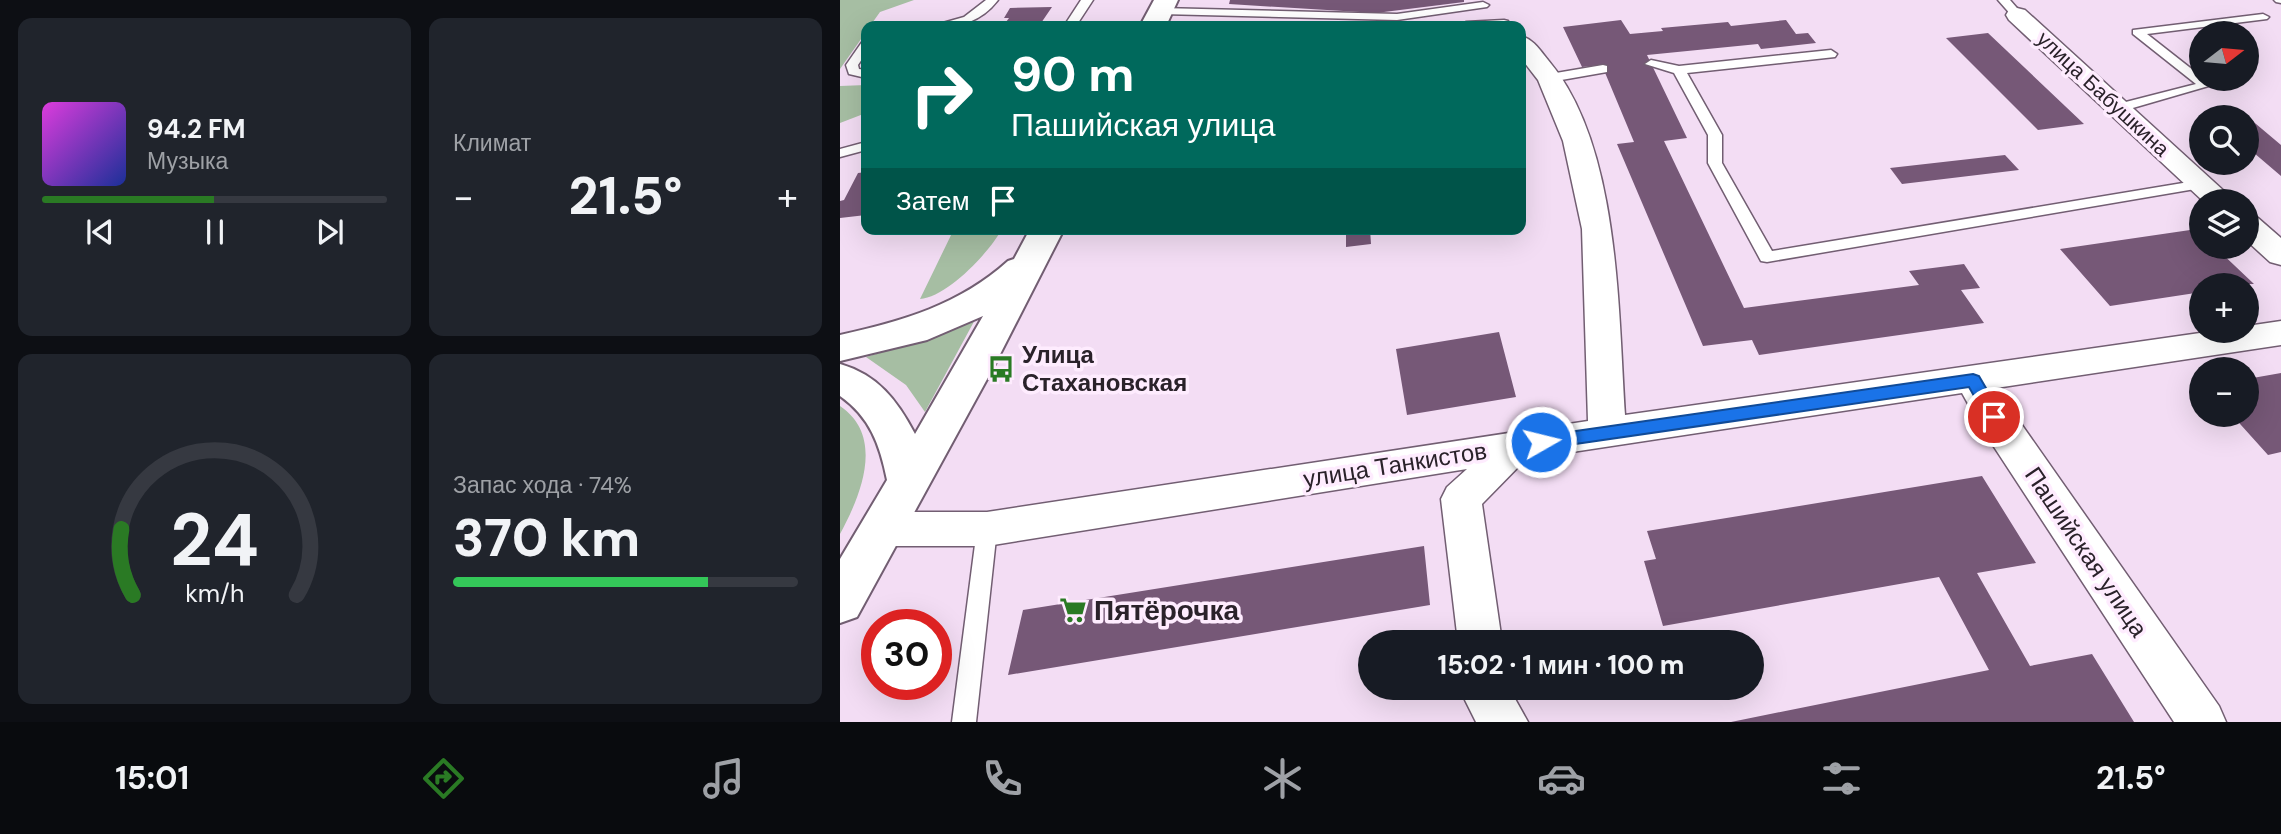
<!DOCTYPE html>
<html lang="ru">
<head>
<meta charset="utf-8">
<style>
	:root { --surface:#171b24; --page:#20242c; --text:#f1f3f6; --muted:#9ea1a6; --line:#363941; --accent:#2a7a24 }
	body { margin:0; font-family:"DM Sans",sans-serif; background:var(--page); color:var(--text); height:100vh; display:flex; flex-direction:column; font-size:26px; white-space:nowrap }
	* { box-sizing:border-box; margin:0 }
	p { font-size:23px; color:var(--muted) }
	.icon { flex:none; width:38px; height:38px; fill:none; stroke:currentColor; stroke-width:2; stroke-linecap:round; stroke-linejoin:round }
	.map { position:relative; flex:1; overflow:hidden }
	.side { display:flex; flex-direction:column; gap:18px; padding:18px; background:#0d0f14; width:840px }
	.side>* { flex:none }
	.top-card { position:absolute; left:21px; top:21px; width:665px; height:214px; border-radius:14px; box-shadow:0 7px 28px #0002; background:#00695c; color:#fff; overflow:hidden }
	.needle { width:46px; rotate:74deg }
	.fabs { position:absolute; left:1349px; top:21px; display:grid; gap:14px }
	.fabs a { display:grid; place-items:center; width:70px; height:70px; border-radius:50%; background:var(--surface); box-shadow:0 7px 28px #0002; font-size:35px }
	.speed { position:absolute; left:21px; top:609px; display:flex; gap:14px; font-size:35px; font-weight:700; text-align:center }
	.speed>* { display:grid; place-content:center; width:91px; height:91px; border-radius:50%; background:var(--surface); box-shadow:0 7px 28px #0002; line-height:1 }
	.speed .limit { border:10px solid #d22; background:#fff; color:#111 }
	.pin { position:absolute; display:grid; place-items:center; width:60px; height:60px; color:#fff; margin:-30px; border:4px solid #fff; border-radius:50%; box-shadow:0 2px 7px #0007 }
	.me { position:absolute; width:77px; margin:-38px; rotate:82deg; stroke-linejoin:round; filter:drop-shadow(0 0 5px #0008) }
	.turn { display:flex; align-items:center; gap:24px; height:147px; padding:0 35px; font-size:32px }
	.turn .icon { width:91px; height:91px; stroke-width:2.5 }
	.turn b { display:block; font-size:49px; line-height:60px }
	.then { display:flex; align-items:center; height:66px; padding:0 35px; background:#0003; gap:14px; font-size:26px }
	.big { font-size:52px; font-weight:800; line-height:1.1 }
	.side .widget { flex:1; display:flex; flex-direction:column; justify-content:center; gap:10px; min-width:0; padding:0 24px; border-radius:14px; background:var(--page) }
	.side .dial { align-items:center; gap:0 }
	.dial svg { height:182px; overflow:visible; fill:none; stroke:var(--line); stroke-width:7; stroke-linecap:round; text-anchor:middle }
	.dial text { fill:var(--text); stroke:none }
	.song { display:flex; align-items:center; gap:21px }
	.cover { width:84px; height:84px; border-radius:10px; background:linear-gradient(135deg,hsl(300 70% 55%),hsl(230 70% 35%)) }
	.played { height:7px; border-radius:4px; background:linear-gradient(90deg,var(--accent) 50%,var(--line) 50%) }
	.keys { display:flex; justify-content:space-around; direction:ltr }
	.heat { display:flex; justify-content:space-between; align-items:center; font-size:38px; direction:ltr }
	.charge { height:10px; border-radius:5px; background:linear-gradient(90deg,#34c759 74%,var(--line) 0) }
	.side .tiles { flex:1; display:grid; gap:18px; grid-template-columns:repeat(2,1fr) }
	.trip { position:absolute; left:518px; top:630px; width:406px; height:70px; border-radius:35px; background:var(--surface); box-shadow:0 7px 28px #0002; font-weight:800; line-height:70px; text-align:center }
	.tab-bar { display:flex; height:112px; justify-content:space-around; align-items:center; background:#090b0e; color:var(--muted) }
	.tab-bar .icon { width:49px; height:49px }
	.tab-bar .selected { color:var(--accent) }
	.tab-bar b { font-size:32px; color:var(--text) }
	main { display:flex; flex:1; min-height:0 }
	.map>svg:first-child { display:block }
	.green { fill:#a6bea3 }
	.building { fill:#765877 }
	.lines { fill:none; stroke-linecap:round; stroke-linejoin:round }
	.lane-casing { stroke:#725e72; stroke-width:3 }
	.street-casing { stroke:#725e72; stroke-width:3 }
	.secondary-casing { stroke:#725e72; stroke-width:4 }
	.lane { fill:#fff; fill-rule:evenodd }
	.street { fill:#fff; fill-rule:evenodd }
	.secondary { fill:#fff; fill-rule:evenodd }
	.route { fill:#1a73e8; stroke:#114b97; stroke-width:2 }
	.labels { text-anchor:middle; stroke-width:7; stroke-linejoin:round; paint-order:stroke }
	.far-street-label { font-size:21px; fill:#2a222a; stroke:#feecfe }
	.poi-label { font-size:24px; font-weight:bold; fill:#2a222a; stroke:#feecfe; text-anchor:start }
	.street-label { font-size:24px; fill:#2a222a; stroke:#feecfe }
	.near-poi-label { font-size:28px; font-weight:bold; fill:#2a222a; stroke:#feecfe; text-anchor:start }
</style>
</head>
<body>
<main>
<section class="side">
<div class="tiles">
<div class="widget">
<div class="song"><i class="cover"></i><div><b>94.2 FM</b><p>Музыка</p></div></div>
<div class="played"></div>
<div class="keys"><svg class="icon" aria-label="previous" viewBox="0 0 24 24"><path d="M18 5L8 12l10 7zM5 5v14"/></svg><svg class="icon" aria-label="pause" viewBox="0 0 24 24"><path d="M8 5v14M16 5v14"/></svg><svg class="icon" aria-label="next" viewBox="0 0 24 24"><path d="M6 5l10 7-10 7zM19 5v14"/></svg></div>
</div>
<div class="widget"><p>Климат</p>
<div class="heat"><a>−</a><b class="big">21.5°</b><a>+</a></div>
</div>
<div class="widget dial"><svg viewBox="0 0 100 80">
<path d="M14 69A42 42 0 1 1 86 69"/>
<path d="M14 69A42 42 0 0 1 9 40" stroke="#2a7a24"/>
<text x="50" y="56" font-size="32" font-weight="700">24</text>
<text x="50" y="72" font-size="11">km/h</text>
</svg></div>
<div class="widget"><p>Запас хода · 74%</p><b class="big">370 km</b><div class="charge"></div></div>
</div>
</section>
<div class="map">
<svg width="1441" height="722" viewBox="0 0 1441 722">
	<rect width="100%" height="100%" fill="#f3ddf4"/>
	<!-- green -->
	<path class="green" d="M0,0H74L40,12L30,26H26V32L0,69Z
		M26,85V113L0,123V86Z
		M114,229H162C149,253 107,297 80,299Z
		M137,316L85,412L66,385L26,357L93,337Z
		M0,406C46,437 20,497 0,534Z"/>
	<!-- building -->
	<path class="building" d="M390,0H624V2L536,13L389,4Z
		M212,7L199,26H163L169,18H164L170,8Z
		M781,20L790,34L823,31L821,28L888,22L891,26L946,20L956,34L968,33L976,43L921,49L918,44L807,55L847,138L824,141L904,308L1079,285L1069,271L1124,264L1140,288L1121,290L1144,323L919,355L912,340L863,346L777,144L794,142L766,75L762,65L742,67L723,27Z
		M1148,33L1244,124L1198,130L1106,38Z
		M1403,113L1441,145V176L1407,147V117H1377Z
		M1165,155L1179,170L1062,184L1050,168Z
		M26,172V215L0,218V201L4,200L18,173Z
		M506,229H530L531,244L506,247Z
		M1357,229L1362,234V247H1375L1414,284L1362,285V292L1270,306L1220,249Z
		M659,332L676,397L567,415L556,349Z
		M1441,373V452L1428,455L1392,415H1407V379Z
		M1142,476L1196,563L1137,573L1190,666L1252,654L1294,722H891L1149,670L1099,577L823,626L804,561L816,559L807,531Z
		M584,546L590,605L168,675L183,610Z"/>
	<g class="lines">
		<defs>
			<path id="lane" d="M146,0H158C140,23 120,27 92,26L124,17Z
				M241,0H253L236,26H224Z
				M1158,0H1170L1183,15L1173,17Z
				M1434,0H1441V3L1436,2Z
				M643,2L649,5L647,7L557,20L321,14L315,11L321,8L557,14Z
				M1423,14L1429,17L1427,19L1307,34L1372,85L1279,112L1272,108L1274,105L1356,84L1293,34V30Z
				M664,20L668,21V25L620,26L626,22Z
				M26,41V53L18,65L19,69L26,70V78L9,74L6,65L22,42Z
				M991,50L997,54L995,57L847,73L882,135V163L932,251L1361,180L1368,184L1361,188L927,262L921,261L868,163V135L834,73L805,64L811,60L839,66Z
				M763,65L767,66V72L710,82L704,78L710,74Z
				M26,142V150L0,157V149Z
				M147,520L154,523L157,529L136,722H112L137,529L140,523Z"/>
			<path id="street" d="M1177,8L1185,10L1395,201H1363L1169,20L1166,15L1169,10Z
				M681,36C693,39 700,50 708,60C780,144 778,309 785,415L1374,331H1407V326L1441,321V345L1156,388L1379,706L1386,722H1334L1141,427L1122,393L686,459L642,504L662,642H618L601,499L607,487L627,469L147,546H42L28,541L22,529L28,517L42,512H147L748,421L742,229L723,141L698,80L681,58Z
				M1407,216L1418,218L1441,238V265L1430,262L1407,241Z
				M623,688H669L688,722H636L625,700Z"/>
			<path id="secondary" d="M314,0H338L326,26H300Z
				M190,229H224L152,370L17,617L0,623V559L47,480C40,445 30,417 0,396V364C38,375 57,400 75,434L143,316L87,340L0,361V335C63,321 119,305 168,261L174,259Z"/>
		</defs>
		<!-- lane casing -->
		<use href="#lane" class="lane-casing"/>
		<!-- street casing -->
		<use href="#street" class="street-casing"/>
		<!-- secondary casing -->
		<use href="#secondary" class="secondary-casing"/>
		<!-- lane -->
		<use href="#lane" class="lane"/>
		<!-- street -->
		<use href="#street" class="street"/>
		<!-- secondary -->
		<use href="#secondary" class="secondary"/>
	</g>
	<!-- route -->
	<path class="route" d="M1133,374L1139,376L1160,412L1163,417L1160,421H1148L1129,387L701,449L694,447L692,442L694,438L701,436Z"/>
	<!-- icons -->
	<defs>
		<symbol id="bus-bare" viewBox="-9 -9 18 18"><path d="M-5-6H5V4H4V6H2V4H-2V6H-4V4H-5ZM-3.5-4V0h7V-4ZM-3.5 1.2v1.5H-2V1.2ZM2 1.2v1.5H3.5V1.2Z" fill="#2a7a24" stroke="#feecfe" stroke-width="2.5" paint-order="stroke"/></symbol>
		<symbol id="supermarket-bare" viewBox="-9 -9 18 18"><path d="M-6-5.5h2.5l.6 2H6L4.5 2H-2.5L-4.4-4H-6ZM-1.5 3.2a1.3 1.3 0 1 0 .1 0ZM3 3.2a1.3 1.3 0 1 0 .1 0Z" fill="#2a7a24" stroke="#feecfe" stroke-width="2.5" paint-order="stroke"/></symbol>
	</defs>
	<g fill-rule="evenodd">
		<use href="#bus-bare" x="142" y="350" width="38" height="38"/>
		<use href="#supermarket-bare" x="214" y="591" width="38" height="38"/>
	</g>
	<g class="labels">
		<!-- far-street labels -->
		<g class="far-street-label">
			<text transform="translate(1263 94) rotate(43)" y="7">улица Бабушкина</text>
		</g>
		<!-- poi labels -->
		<g class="poi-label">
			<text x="182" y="363">Улица<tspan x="182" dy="28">Стахановская</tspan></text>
		</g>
		<!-- street labels -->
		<g class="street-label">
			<text transform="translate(555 465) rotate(-9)" y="8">улица Танкистов</text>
			<text transform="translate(1246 552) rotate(56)" y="8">Пашийская улица</text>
		</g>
		<!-- near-poi labels -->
		<g class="near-poi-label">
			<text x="254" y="620">Пятёрочка</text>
		</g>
	</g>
</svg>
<div class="fabs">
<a><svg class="needle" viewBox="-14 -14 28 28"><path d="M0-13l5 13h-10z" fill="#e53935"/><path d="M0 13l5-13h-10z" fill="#9ea1a6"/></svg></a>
<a><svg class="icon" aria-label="search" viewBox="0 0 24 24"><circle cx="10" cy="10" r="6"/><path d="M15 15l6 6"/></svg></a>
<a><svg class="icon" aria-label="layers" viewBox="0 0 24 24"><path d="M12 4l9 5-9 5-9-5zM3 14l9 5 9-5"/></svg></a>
<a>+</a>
<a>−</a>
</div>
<div class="speed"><div class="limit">30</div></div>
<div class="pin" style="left:1154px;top:417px;background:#d93025"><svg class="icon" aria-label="arrive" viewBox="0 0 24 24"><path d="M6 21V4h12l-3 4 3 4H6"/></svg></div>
<svg class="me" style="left:701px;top:442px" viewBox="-20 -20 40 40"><circle r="17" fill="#1a73e8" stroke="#fff" stroke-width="3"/><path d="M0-11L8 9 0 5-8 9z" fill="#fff"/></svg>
<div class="trip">15:02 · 1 мин · 100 m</div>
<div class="top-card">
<div class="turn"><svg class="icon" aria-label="right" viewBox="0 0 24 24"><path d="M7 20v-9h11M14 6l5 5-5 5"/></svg><div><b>90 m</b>Пашийская улица</div></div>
<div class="then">Затем<svg class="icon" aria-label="arrive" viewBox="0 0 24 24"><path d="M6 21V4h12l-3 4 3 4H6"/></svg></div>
</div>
</div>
</main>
<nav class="tab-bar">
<b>15:01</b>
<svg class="icon selected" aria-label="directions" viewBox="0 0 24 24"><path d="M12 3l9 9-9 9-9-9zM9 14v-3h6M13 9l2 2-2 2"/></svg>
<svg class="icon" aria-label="music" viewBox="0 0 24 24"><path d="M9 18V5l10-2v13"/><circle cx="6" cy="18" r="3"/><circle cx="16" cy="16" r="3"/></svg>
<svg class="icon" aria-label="phone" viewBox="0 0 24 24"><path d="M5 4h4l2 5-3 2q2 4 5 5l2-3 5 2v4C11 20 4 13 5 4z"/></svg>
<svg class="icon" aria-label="climate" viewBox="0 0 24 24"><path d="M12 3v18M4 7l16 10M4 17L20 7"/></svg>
<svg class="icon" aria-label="car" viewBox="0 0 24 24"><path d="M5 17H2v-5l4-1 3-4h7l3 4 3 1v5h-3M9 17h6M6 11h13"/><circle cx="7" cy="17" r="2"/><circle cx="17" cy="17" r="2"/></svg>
<svg class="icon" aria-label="filters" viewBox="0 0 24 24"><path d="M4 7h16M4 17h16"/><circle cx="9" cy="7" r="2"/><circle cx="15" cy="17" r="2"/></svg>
<b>21.5°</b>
</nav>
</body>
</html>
